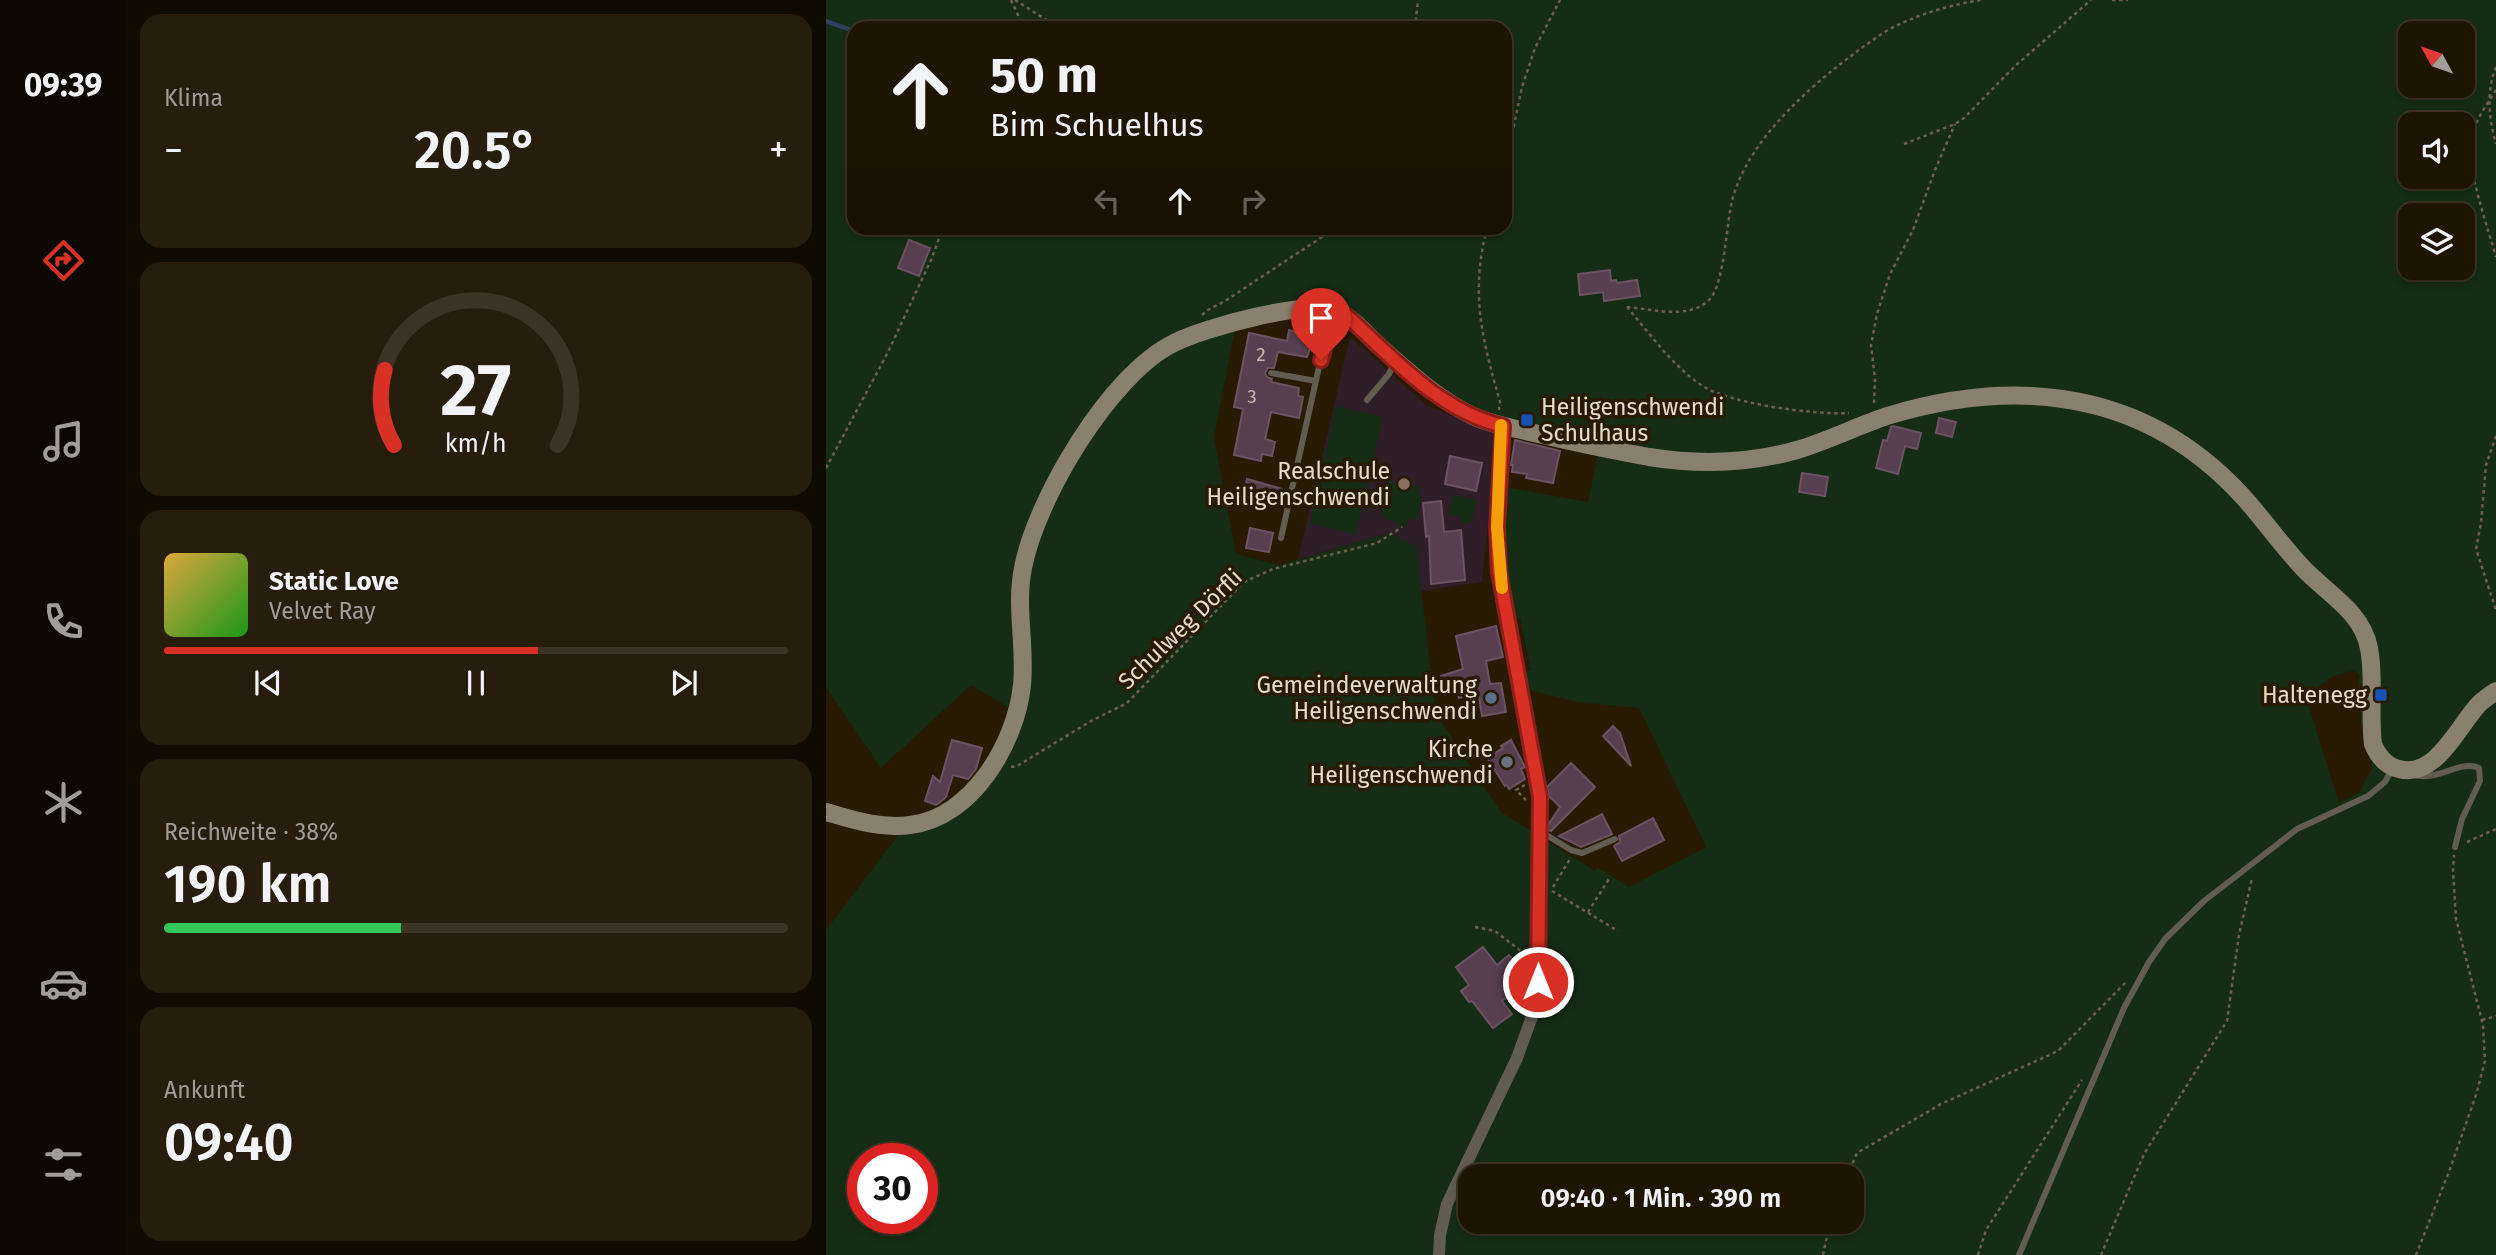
<!DOCTYPE html>
<html lang="de">
<head>
<meta charset="utf-8">
<style>
	:root { --surface:#1e1402; --page:#261d0c; --text:#f1f3f6; --muted:#a19e99; --line:#3c3324; --accent:#d93025 }
	body { margin:0; font-family:"Fira Sans",sans-serif; background:var(--page); color:var(--text); height:100vh; display:flex; flex-direction:column; font-size:26px; white-space:nowrap }
	* { box-sizing:border-box; margin:0 }
	p { font-size:23px; color:var(--muted) }
	.icon { flex:none; width:38px; height:38px; fill:none; stroke:currentColor; stroke-width:2; stroke-linecap:round; stroke-linejoin:round }
	.map { position:relative; flex:1; overflow:hidden }
	.sheet { display:flex; flex-direction:column; gap:14px; padding:14px; background:#100b01; width:700px }
	.sheet>* { flex:none }
	.banner { position:absolute; left:21px; top:21px; width:665px; height:214px; border-radius:21px; box-shadow:0 4px 10px #0003,0 0 0 2px var(--line); background:#1e1402; color:var(--text); overflow:hidden }
	.needle { width:46px; rotate:310deg }
	.tools { position:absolute; left:1572px; top:21px; display:grid; gap:14px }
	.tools a { display:grid; place-items:center; width:77px; height:77px; border-radius:14px; background:var(--surface); box-shadow:0 4px 10px #0003,0 0 0 2px var(--line); font-size:35px }
	.speed { position:absolute; left:21px; top:1143px; display:flex; gap:14px; font-size:35px; font-weight:700; text-align:center }
	.speed>* { display:grid; place-content:center; width:91px; height:91px; border-radius:50%; background:var(--surface); box-shadow:0 4px 10px #0003,0 0 0 2px var(--line); line-height:1 }
	.speed .limit { border:10px solid #d22; background:#fff; color:#111 }
	.pin { position:absolute; display:grid; place-items:center; width:60px; height:60px; color:#fff; margin:-72px -30px; border-radius:50% 50% 50% 0; rotate:-45deg; box-shadow:0 0 7px #0007 }
	.pin .icon { rotate:45deg }
	.me { position:absolute; width:77px; margin:-38px; rotate:0deg; stroke-linejoin:round; filter:drop-shadow(0 0 5px #0008) }
	.turn { display:flex; align-items:center; gap:24px; height:147px; padding:0 28px; font-size:32px }
	.turn .icon { width:91px; height:91px; stroke-width:2.5 }
	.turn b { display:block; font-size:49px; line-height:60px }
	.lanes { display:flex; align-items:center; height:66px; padding:0 28px; background:#0003; justify-content:center; gap:35px; direction:ltr }
	.lanes .off { opacity:.35 }
	.big { font-size:52px; font-weight:600; line-height:1.1 }
	.sheet .tile { flex:1; display:flex; flex-direction:column; justify-content:center; gap:10px; min-width:0; padding:0 24px; border-radius:21px; background:var(--page) }
	.sheet .dial { align-items:center; gap:0 }
	.dial svg { height:182px; overflow:visible; fill:none; stroke:var(--line); stroke-width:7; stroke-linecap:round; text-anchor:middle }
	.dial text { fill:var(--text); stroke:none }
	.song { display:flex; align-items:center; gap:21px }
	.cover { width:84px; height:84px; border-radius:10px; background:linear-gradient(135deg,hsl(40 70% 55%),hsl(120 70% 35%)) }
	.played { height:7px; border-radius:4px; background:linear-gradient(90deg,var(--accent) 60%,var(--line) 60%) }
	.keys { display:flex; justify-content:space-around; direction:ltr }
	.heat { display:flex; justify-content:space-between; align-items:center; font-size:38px; direction:ltr }
	.charge { height:10px; border-radius:5px; background:linear-gradient(90deg,#34c759 38%,var(--line) 0) }
	.trip { position:absolute; left:632px; top:1164px; width:406px; height:70px; border-radius:21px; background:var(--surface); box-shadow:0 4px 10px #0003,0 0 0 2px var(--line); font-weight:600; line-height:70px; text-align:center }
	main { display:flex; flex:1; min-height:0 }
	.dock { display:flex; flex-direction:column; width:126px; justify-content:space-around; align-items:center; background:#0c0801; color:var(--muted) }
	.dock .icon { width:49px; height:49px }
	.dock .active { color:var(--accent) }
	.dock b { font-size:32px; color:var(--text) }
	.map>svg:first-child { display:block }
	.education { fill:#2f1e28 }
	.green { fill:#142d14; fill-rule:evenodd }
	.lines { fill:none; stroke-linecap:round; stroke-linejoin:round }
	.stream { stroke:#2d415e; stroke-width:4.5 }
	.building { fill:#583f4f; stroke:#6c5263; stroke-width:2 }
	.path { stroke:#6d604d; stroke-width:2.5; stroke-dasharray:3.5 3.5; stroke-linecap:butt }
	.lane { stroke:#625c51; stroke-width:6 }
	.street { stroke:#625c51; stroke-width:12 }
	.secondary { stroke:#8a806e; stroke-width:18 }
	.route-casing { stroke:#8d1f18; stroke-width:18 }
	.route { stroke:#d93025; stroke-width:12 }
	.slow { stroke:#f59e0b; stroke-width:12 }
	.transit-dot { fill:#1a4fb4; stroke:#281a03; stroke-width:2.5 }
	.education-dot { fill:#8d6e63; stroke:#281a03; stroke-width:2.5 }
	.service-dot { fill:#5c6f8a; stroke:#281a03; stroke-width:2.5 }
	.worship-dot { fill:#6b7280; stroke:#281a03; stroke-width:2.5 }
	.labels { text-anchor:middle; stroke-width:7; stroke-linejoin:round; paint-order:stroke }
	.number-label { font-size:19px; fill:#c3b6af }
	.poi-label { font-size:23px; fill:#e7ddcf; stroke:#281a03; text-anchor:end }
	.street-label { font-size:23px; fill:#e7ddcf; stroke:#281a03 }
</style>
</head>
<body>
<main>
<nav class="dock">
<b>09:39</b>
<svg class="icon active" aria-label="directions" viewBox="0 0 24 24"><path d="M12 3l9 9-9 9-9-9zM9 14v-3h6M13 9l2 2-2 2"/></svg>
<svg class="icon" aria-label="music" viewBox="0 0 24 24"><path d="M9 18V5l10-2v13"/><circle cx="6" cy="18" r="3"/><circle cx="16" cy="16" r="3"/></svg>
<svg class="icon" aria-label="phone" viewBox="0 0 24 24"><path d="M5 4h4l2 5-3 2q2 4 5 5l2-3 5 2v4C11 20 4 13 5 4z"/></svg>
<svg class="icon" aria-label="climate" viewBox="0 0 24 24"><path d="M12 3v18M4 7l16 10M4 17L20 7"/></svg>
<svg class="icon" aria-label="car" viewBox="0 0 24 24"><path d="M5 17H2v-5l4-1 3-4h7l3 4 3 1v5h-3M9 17h6M6 11h13"/><circle cx="7" cy="17" r="2"/><circle cx="17" cy="17" r="2"/></svg>
<svg class="icon" aria-label="filters" viewBox="0 0 24 24"><path d="M4 7h16M4 17h16"/><circle cx="9" cy="7" r="2"/><circle cx="15" cy="17" r="2"/></svg>
</nav>
<section class="sheet">
<div class="tile"><p>Klima</p>
<div class="heat"><a>−</a><b class="big">20.5°</b><a>+</a></div>
</div>
<div class="tile dial"><svg viewBox="0 0 100 80">
<path d="M14 69A42 42 0 1 1 86 69"/>
<path d="M14 69A42 42 0 0 1 10 36" stroke="#d93025"/>
<text x="50" y="56" font-size="32" font-weight="700">27</text>
<text x="50" y="72" font-size="11">km/h</text>
</svg></div>
<div class="tile">
<div class="song"><i class="cover"></i><div><b>Static Love</b><p>Velvet Ray</p></div></div>
<div class="played"></div>
<div class="keys"><svg class="icon" aria-label="previous" viewBox="0 0 24 24"><path d="M18 5L8 12l10 7zM5 5v14"/></svg><svg class="icon" aria-label="pause" viewBox="0 0 24 24"><path d="M8 5v14M16 5v14"/></svg><svg class="icon" aria-label="next" viewBox="0 0 24 24"><path d="M6 5l10 7-10 7zM19 5v14"/></svg></div>
</div>
<div class="tile"><p>Reichweite · 38%</p><b class="big">190 km</b><div class="charge"></div></div>
<div class="tile"><p>Ankunft</p><b class="big">09:40</b></div>
</section>
<div class="map">
<svg width="1670" height="1255" viewBox="0 0 1670 1255">
	<rect width="100%" height="100%" fill="#281a03"/>
	<!-- education -->
	<path class="education" d="M524,337L600,405L671,435L656,582L595,591L589,546L563,533L472,559Z"/>
	<!-- green -->
	<path class="green" d="M0,0H1670V1255H0V930L79,826L136,802L190,712L145,685L55,768L0,687ZM28,28H679V228H28ZM1584,33H1636V86H1584ZM1584,124H1636V177H1584ZM1584,215H1636V268H1584ZM514,312L651,418L773,448L762,502L674,486L681,615L694,619L705,670L692,674L695,688L752,702L813,708L880,847L803,887L772,868L769,871L675,812L610,714L590,546L563,533L453,565L410,554L388,438L410,323ZM1527,671L1533,674L1535,725H1539L1546,768L1533,793L1513,803L1481,700C1492,684 1508,673 1527,671ZM37,1158H96V1218H37ZM644,1176H1026V1222H644Z
		M510,406L557,417L530,534L484,524Z
		M561,481L594,487L595,503L590,519H583L580,526L576,527L569,521L561,520L552,509L557,503Z
		M627,495L650,499L646,522L635,524L634,515L622,516Z"/>
	<g class="lines">
		<!-- stream -->
		<path class="stream" d="M0,21L28,31"/>
	</g>
	<!-- building -->
	<path class="building" d="M83,240L104,248L93,276L72,268Z
		M784,270L785,281L790,280L791,283L811,280L814,296L778,301L777,292L754,295L752,274Z
		M476,328L490,331L481,357L452,352L448,368H442L439,373L441,377L446,379L445,382L473,388L472,396L477,397L473,418L445,412L439,439L449,442L446,456L436,454L435,461L408,455L417,409L408,407L423,333L461,341L463,330L475,333Z
		M1113,418L1130,422L1126,437L1110,433Z
		M1067,426L1095,433L1091,449L1079,446L1072,474L1050,468L1057,440L1061,441L1065,427Z
		M689,440L734,451L727,483L700,478L701,474L686,472L687,465H685Z
		M624,456L656,463L650,491L619,484Z
		M976,473L1002,477L999,496L973,492Z
		M421,479L456,489L452,504L440,502L438,509L415,504Z
		M615,501L618,532L635,530L639,580L605,584L603,536L600,537L597,503Z
		M424,528L447,533L443,552L420,548Z
		M670,626L677,657L660,661L664,684L675,683L680,712L656,716L652,692L633,698L631,692L622,695L615,676L637,669L630,636Z
		M787,726L794,733L805,766L777,736Z
		M126,740L156,748L150,769L142,779L127,775L120,797L113,803L110,805L99,801L107,776L114,782Z
		M685,740L699,767L695,769L699,779L683,789L681,785L679,786L661,758L677,748L675,746Z
		M745,763L769,787L725,831L722,830V825L734,807L723,796L721,787Z
		M776,814L786,834L784,835L755,847L733,836Z
		M827,818L838,840L796,861L788,846L794,842L793,836Z
		M657,947L671,965L683,955L698,975L681,987L686,994L676,1001L686,1014L667,1028L646,1001L643,1002L635,991L643,985L630,967Z"/>
	<g class="lines">
		<!-- path -->
		<path class="path" d="M185,0L198,28
			M189,0L233,28
			M1286,0H1302
			M589,28L592,0
			M1670,67C1660,91 1663,120 1670,144
			M1670,90C1659,107 1647,124 1644,144C1641,168 1663,232 1670,257
			M1078,144L1129,124L1138,118L1189,66L1265,0
			M679,168L696,87L709,48L734,0
			M661,228C644,294 656,338 674,402L673,410
			M496,237L505,228
			M801,307C826,309 863,320 883,300C899,284 900,222 907,197C924,138 985,85 1033,50C1043,43 1053,35 1064,29C1092,14 1124,5 1155,0
			M801,307C824,334 846,365 875,385C903,404 989,415 1023,413
			M376,315L382,310L399,301L496,237L490,228
			M1048,403L1049,379L1045,345L1051,314L1064,274L1087,230L1109,170L1129,124
			M1670,436L1660,465L1655,523L1650,549L1670,610
			M0,468L62,352L105,260L117,228
			M185,767L191,766L265,721L301,703L418,582L447,569L551,543L576,527
			M699,785L690,790L700,800
			M1641,842L1670,829
			M727,887L744,859
			M726,891L792,931
			M762,912L783,879
			M649,927L669,931L700,955
			M1656,1020L1670,1016
			M1021,1176L1031,1153L1115,1104L1232,1051L1300,982
			M997,1255L1004,1222
			M1152,1255L1160,1230L1256,1080
			M1275,1255L1318,1154L1401,1021L1413,935L1426,878
			M1590,1255L1624,1169L1650,1095L1659,1061L1657,1025L1630,919L1627,871L1628,855"/>
		<!-- lane -->
		<path class="lane" d="M445,373L490,381
			M541,400L563,374L568,362
			M455,538L499,340L508,312
			M1588,775C1610,782 1636,759 1653,768L1654,781L1636,819L1629,847
			M714,831L745,850L756,853L789,839
			M1193,1255L1298,1008L1323,962L1339,939L1378,901L1471,829L1542,796L1559,782L1566,769"/>
		<!-- street -->
		<path class="street" d="M613,1255L614,1235L621,1204L691,1058L712,1000L714,798L673,572L671,528L677,426"/>
		<!-- secondary -->
		<path class="secondary" d="M0,812C27,820 55,829 84,825C146,818 190,743 196,685C200,646 189,607 197,568C210,499 284,374 348,343C377,328 484,298 513,312C528,319 541,335 553,346C583,372 611,399 647,416C666,425 688,428 708,433C747,442 785,450 823,457C873,465 922,464 971,450C1002,441 1031,426 1061,416C1206,372 1339,396 1435,518C1449,535 1462,552 1476,567C1500,593 1536,611 1543,648C1549,679 1543,712 1547,744C1552,756 1559,766 1573,769C1610,779 1632,726 1653,704C1658,699 1664,695 1670,691"/>
	</g>
	<g class="lines">
		<defs>
			<path id="route" d="M495,360L509,310L521,316C567,358 613,411 677,426L671,527L673,572L714,797L712,982"/>
		</defs>
		<!-- route casing -->
		<use href="#route" class="route-casing"/>
		<!-- route -->
		<use href="#route" class="route"/>
		<!-- slow -->
		<path class="slow" d="M675,425L671,527L676,588"/>
	</g>
	<!-- markers -->
	<g class="transit-dot">
		<rect x="694" y="413" width="14" height="14" rx="3.5"/>
		<rect x="1548" y="688" width="14" height="14" rx="3.5"/>
	</g>
	<circle class="education-dot" cx="578" cy="484" r="7"/>
	<circle class="service-dot" cx="665" cy="698" r="7"/>
	<circle class="worship-dot" cx="681" cy="762" r="7"/>
	<g class="labels">
		<!-- number labels -->
		<g class="number-label">
			<text x="435" y="361">2</text>
			<text x="426" y="403">3</text>
		</g>
		<!-- poi labels -->
		<g class="poi-label">
			<text x="715" y="415" text-anchor="start">Heiligenschwendi<tspan x="715" dy="26">Schulhaus</tspan></text>
			<text x="564" y="479">Realschule<tspan x="564" dy="26">Heiligenschwendi</tspan></text>
			<text x="651" y="693">Gemeindeverwaltung<tspan x="651" dy="26">Heiligenschwendi</tspan></text>
			<text x="1541" y="703">Haltenegg</text>
			<text x="667" y="757">Kirche<tspan x="667" dy="26">Heiligenschwendi</tspan></text>
		</g>
		<!-- street labels -->
		<g class="street-label">
			<text transform="translate(354 629) rotate(-44)" y="8">Schulweg Dörfli</text>
		</g>
	</g>
</svg>
<div class="tools">
<a><svg class="needle" viewBox="-14 -14 28 28"><path d="M0-13l5 13h-10z" fill="#e53935"/><path d="M0 13l5-13h-10z" fill="#a19e99"/></svg></a>
<a><svg class="icon" aria-label="sound" viewBox="0 0 24 24"><path d="M4 9h4l5-4v14l-5-4H4zM17 9q2 3 0 6"/></svg></a>
<a><svg class="icon" aria-label="layers" viewBox="0 0 24 24"><path d="M12 4l9 5-9 5-9-5zM3 14l9 5 9-5"/></svg></a>
</div>
<div class="speed"><div class="limit">30</div></div>
<div class="pin" style="left:495px;top:360px;background:#d93025"><svg class="icon" aria-label="arrive" viewBox="0 0 24 24"><path d="M6 21V4h12l-3 4 3 4H6"/></svg></div>
<svg class="me" style="left:712px;top:982px" viewBox="-20 -20 40 40"><circle r="17" fill="#d93025" stroke="#fff" stroke-width="3"/><path d="M0-11L8 9 0 5-8 9z" fill="#fff"/></svg>
<div class="trip">09:40 · 1 Min. · 390 m</div>
<div class="banner">
<div class="turn"><svg class="icon" aria-label="ahead" viewBox="0 0 24 24"><path d="M12 20V5M6 11l6-6 6 6"/></svg><div><b>50 m</b>Bim Schuelhus</div></div>
<div class="lanes"><svg class="icon off" aria-label="left" viewBox="0 0 24 24"><path d="M17 20v-9H6M10 6l-5 5 5 5"/></svg><svg class="icon" aria-label="ahead" viewBox="0 0 24 24"><path d="M12 20V5M6 11l6-6 6 6"/></svg><svg class="icon off" aria-label="right" viewBox="0 0 24 24"><path d="M7 20v-9h11M14 6l5 5-5 5"/></svg></div>
</div>
</div>
</main>
</body>
</html>
